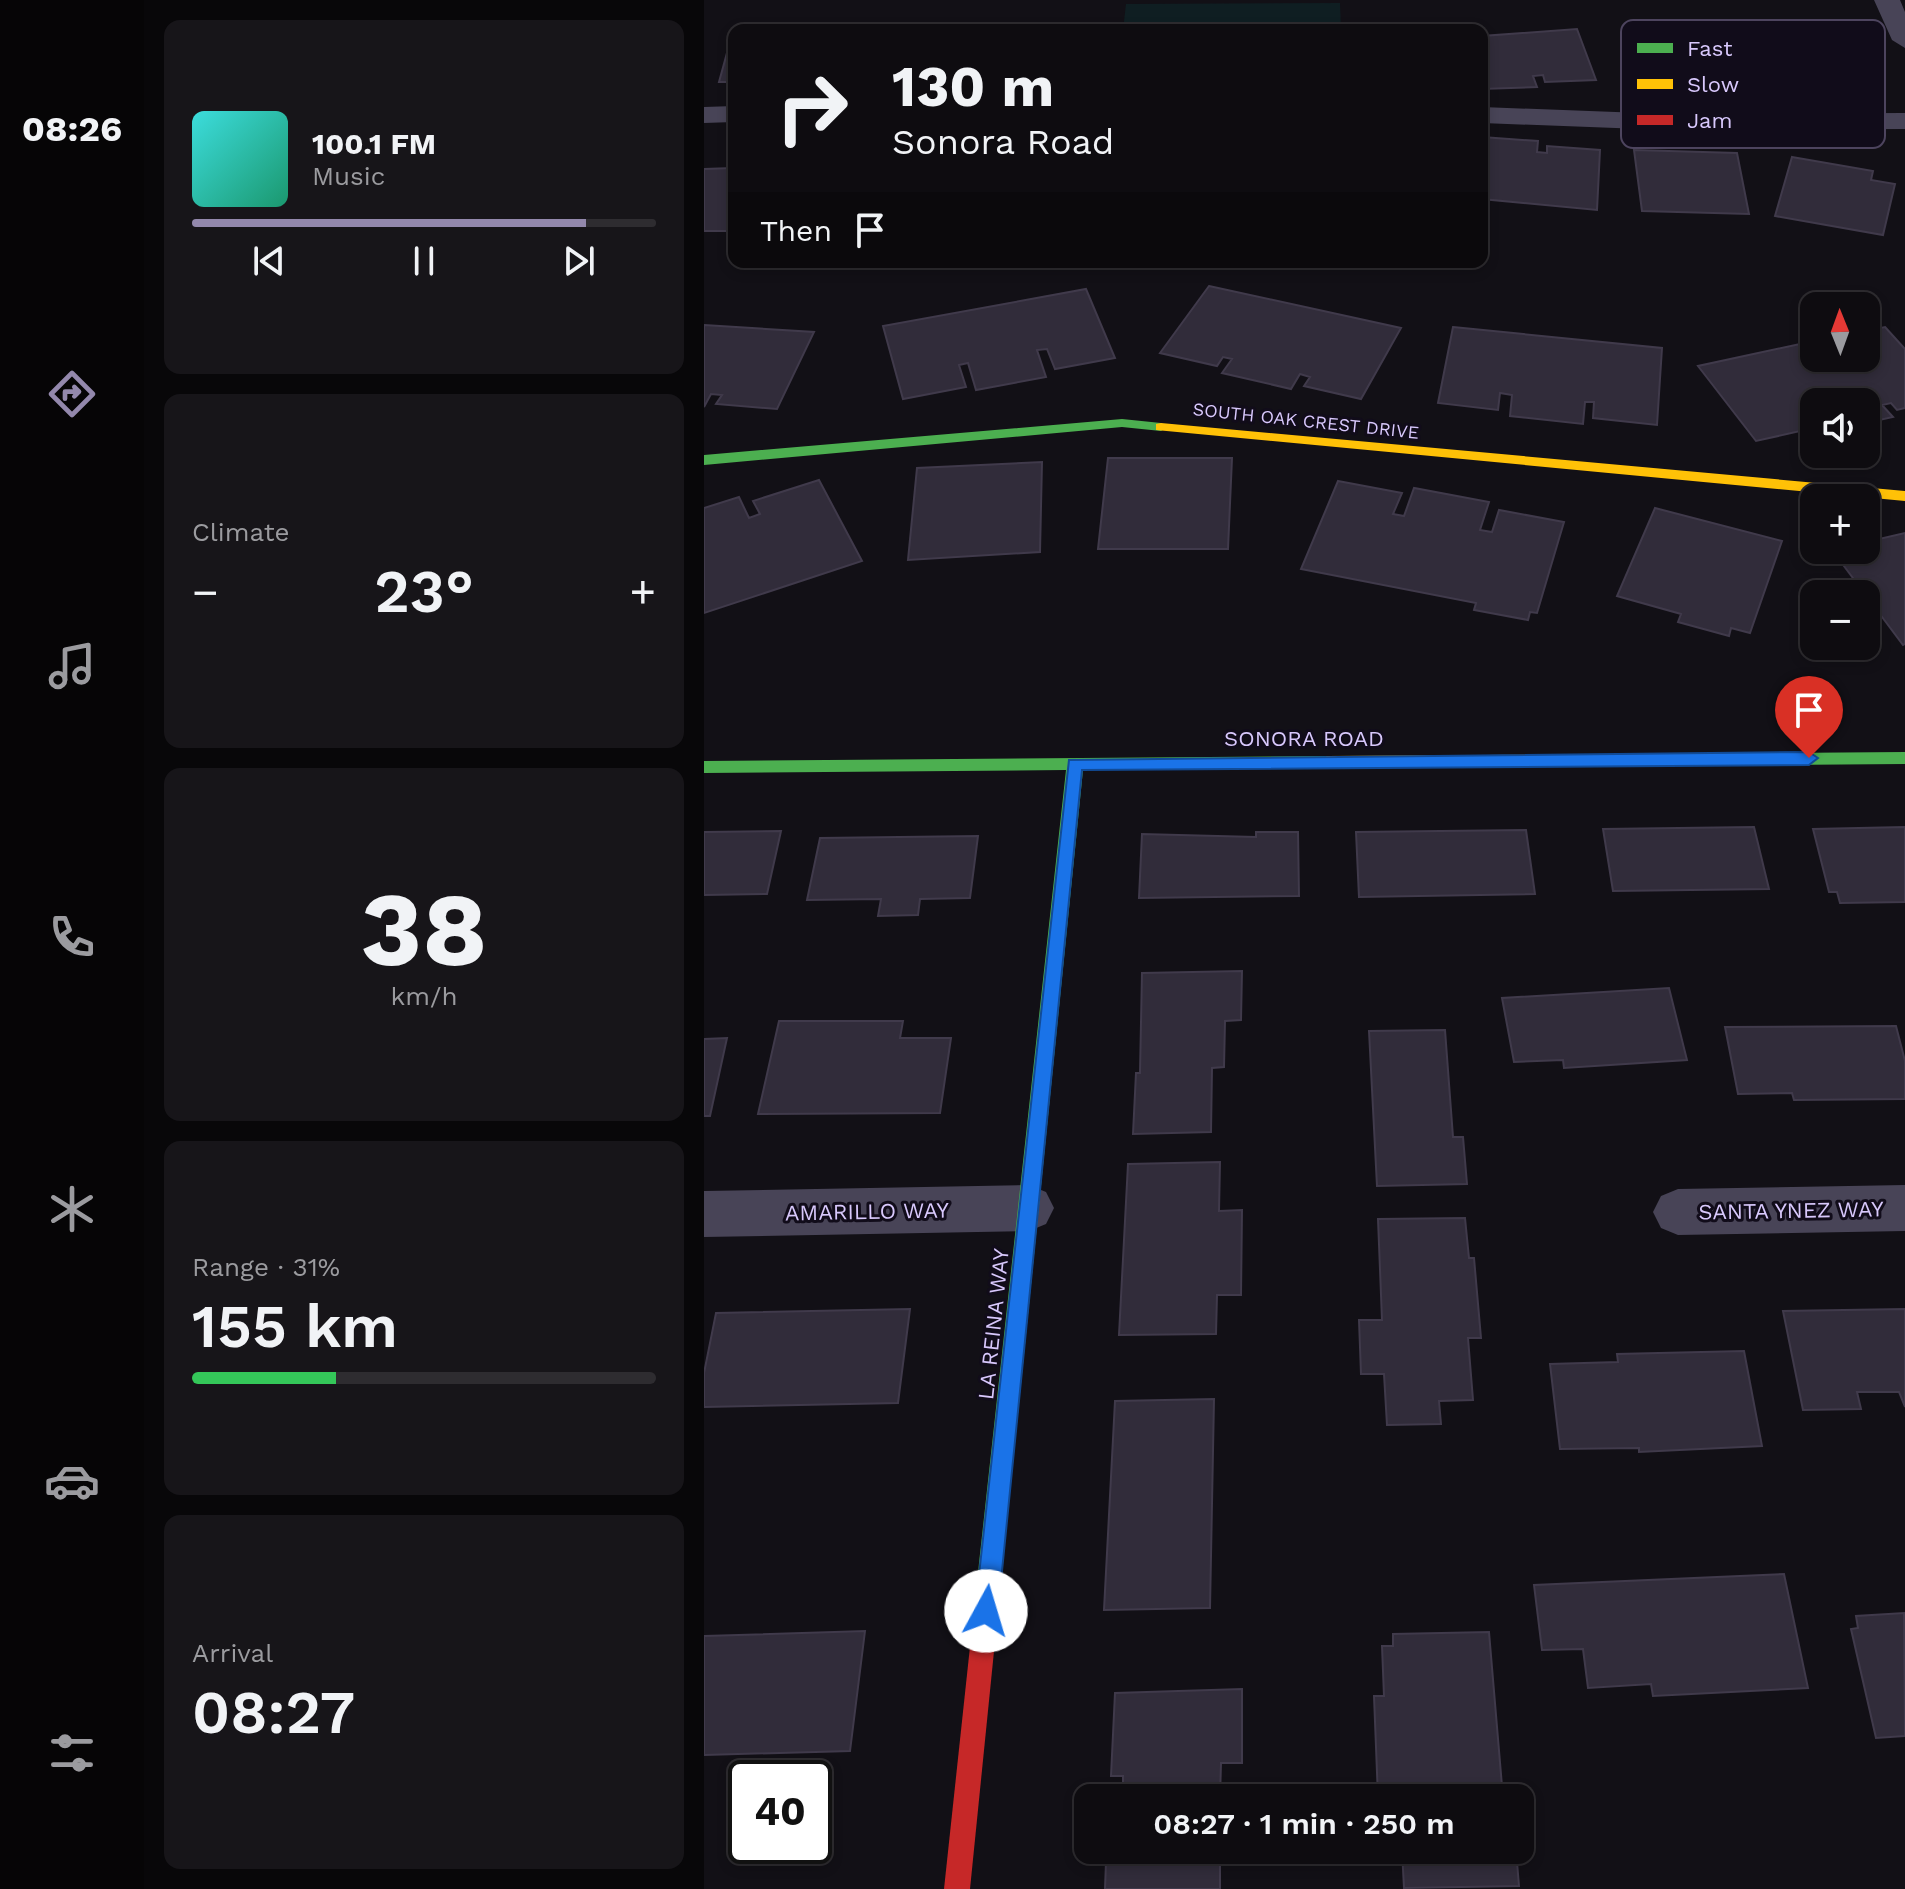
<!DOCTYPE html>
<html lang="en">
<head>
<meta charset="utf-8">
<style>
	:root { --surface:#0e0c10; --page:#171519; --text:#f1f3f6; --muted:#9b9b9f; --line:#2e2c30; --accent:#9388ac }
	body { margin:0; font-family:"Work Sans",sans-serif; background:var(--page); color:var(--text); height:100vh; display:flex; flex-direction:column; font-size:30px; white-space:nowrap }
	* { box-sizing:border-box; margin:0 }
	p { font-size:26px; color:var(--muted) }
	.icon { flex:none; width:44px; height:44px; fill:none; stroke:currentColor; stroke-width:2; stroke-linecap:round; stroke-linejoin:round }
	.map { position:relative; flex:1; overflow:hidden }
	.sheet { display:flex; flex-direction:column; gap:20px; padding:20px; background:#080709; width:560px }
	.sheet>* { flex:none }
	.hud { position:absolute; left:24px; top:24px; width:760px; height:244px; border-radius:16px; box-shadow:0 4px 12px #0003,0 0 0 2px var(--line); background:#0e0c10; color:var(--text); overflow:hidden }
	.needle { width:52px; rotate:359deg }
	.tools { position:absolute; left:1096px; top:292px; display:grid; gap:16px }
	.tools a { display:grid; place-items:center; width:80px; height:80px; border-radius:16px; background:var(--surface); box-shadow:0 4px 12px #0003,0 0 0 2px var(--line); font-size:40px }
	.speed { position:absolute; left:24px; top:1760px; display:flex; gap:16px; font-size:40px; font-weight:700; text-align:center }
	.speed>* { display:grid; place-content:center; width:104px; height:104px; border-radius:50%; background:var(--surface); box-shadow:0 4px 12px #0003,0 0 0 2px var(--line); line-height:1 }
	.speed .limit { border:4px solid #111; border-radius:12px; background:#fff; color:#111 }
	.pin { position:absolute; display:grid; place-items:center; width:68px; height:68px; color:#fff; margin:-82px -34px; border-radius:50% 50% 50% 0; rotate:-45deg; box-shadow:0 0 8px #0007 }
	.pin .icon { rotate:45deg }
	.me { position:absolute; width:88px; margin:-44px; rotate:6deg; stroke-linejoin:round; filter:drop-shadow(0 0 6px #0008) }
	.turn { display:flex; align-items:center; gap:28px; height:168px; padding:0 32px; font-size:36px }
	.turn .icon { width:104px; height:104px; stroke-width:2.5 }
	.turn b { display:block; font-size:56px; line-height:68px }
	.then { display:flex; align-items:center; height:76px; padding:0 32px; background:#0003; gap:16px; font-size:30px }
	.big { font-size:60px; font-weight:600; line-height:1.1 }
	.sheet .widget { flex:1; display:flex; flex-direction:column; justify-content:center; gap:12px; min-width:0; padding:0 28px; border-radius:16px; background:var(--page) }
	.sheet .dial { align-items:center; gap:0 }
	.dial b { font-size:104px; line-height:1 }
	.song { display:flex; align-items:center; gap:24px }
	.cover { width:96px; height:96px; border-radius:12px; background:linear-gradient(135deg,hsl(180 70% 55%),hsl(160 70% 35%)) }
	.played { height:8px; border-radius:4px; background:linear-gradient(90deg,var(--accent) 85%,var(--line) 85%) }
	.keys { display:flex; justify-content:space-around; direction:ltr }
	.heat { display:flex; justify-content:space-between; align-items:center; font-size:44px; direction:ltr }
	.charge { height:12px; border-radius:6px; background:linear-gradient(90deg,#34c759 31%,var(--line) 0) }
	.trip { position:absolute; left:370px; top:1784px; width:460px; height:80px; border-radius:16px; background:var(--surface); box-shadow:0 4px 12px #0003,0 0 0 2px var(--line); font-weight:600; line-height:80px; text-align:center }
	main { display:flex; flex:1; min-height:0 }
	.tab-bar { display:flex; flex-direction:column; width:144px; justify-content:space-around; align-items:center; background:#060506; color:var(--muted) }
	.tab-bar .icon { width:56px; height:56px }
	.tab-bar .selected { color:var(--accent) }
	.tab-bar b { font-size:36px; color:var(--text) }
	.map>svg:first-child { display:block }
	.green { fill:#0f1e22 }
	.building { fill:#312c3a; stroke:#403a4b; stroke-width:2 }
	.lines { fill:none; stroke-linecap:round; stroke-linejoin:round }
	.street { fill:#484457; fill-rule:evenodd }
	.fast { fill:#4caf50; fill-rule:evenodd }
	.slow { fill:#ffc107; fill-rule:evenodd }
	.jam { fill:#c62828; fill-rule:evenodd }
	.route { fill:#1a73e8; stroke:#114b97; stroke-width:2 }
	.labels { text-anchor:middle; stroke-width:6; stroke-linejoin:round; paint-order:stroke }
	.far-street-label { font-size:18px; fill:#d8c8fc; stroke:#110c1a }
	.street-label { font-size:22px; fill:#d8c8fc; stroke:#110c1a }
	.key { fill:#110c1a; stroke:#4d445e; stroke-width:2 }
	.key-label { font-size:22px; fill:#d8c8fc }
</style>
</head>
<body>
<main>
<nav class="tab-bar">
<b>08:26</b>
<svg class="icon selected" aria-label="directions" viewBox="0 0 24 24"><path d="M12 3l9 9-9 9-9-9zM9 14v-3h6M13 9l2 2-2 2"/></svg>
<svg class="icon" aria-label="music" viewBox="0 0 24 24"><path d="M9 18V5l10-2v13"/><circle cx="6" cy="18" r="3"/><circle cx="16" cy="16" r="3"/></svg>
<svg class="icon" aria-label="phone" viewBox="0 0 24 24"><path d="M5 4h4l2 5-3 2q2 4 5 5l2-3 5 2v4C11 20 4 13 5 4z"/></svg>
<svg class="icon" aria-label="climate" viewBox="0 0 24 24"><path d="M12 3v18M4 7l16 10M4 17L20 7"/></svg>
<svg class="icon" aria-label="car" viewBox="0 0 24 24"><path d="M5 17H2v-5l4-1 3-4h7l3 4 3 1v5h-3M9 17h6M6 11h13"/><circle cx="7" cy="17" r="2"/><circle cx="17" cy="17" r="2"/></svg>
<svg class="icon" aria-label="filters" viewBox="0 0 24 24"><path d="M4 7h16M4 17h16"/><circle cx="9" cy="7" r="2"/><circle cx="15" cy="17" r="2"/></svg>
</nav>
<section class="sheet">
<div class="widget">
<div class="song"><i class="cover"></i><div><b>100.1 FM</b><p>Music</p></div></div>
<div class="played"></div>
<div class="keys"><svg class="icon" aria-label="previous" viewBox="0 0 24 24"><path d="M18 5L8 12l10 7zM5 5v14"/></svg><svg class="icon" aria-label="pause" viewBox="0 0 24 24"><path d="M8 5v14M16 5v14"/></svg><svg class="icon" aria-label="next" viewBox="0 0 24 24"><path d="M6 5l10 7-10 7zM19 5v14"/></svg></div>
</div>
<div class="widget"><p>Climate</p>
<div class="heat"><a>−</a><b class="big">23°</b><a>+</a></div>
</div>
<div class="widget dial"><b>38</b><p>km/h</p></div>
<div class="widget"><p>Range · 31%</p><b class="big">155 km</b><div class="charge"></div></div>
<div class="widget"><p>Arrival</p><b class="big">08:27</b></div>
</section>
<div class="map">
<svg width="1201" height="1889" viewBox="0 0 1201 1889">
	<rect width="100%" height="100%" fill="#121016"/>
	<!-- green -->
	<path class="green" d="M636,3L637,30H419L422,4Z"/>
	<!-- building -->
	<path class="building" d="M200,24L199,30H113L154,26Z
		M873,29L892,80L841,82L839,75L829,76L833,87L778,89V36Z
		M29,31L30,82H15Z
		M778,137L834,141L833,152L843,153V146L896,150L893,210L778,199Z
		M930,150L1033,153L1045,214L938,211Z
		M1088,157L1169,171L1167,180L1191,184L1179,235L1071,216Z
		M28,168L30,231H0V169Z
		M505,286L697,328L657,399L600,386L606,377L596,374L587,389L518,373L528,359L519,357L513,366L456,353Z
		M382,289L411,358L351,369L343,349L333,350L342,377L272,390L264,363L255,365L262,387L199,399L179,326Z
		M0,325L110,332L73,409L12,404L18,395L7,394L0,407Z
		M749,327L958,348L953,425L889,418L890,402H881L879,424L806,416L808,395L796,393L794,410L734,403Z
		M1181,327L1201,349V408L1193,410L1187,403L1178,405L1189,417L1162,423V402H1110V421L1105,422L1110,428L1052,441L994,366L1110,341V358H1162V331Z
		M404,458H528L524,549H394Z
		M338,462L336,552L204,560L213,468Z
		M115,480L158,561L0,613V508L35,497L45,518L56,514L49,501Z
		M634,481L698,493L689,514L700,516L710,488L785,502L776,530L788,532L795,510L860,522L833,613L826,612L824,620L770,610L772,603L597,569Z
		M951,508L1078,541L1046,633L1027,628L1025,636L974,622L977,614L913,596Z
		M1201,533V644L1199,645L1128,550H1162V542Z
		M1050,827L1065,889L909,891L899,829Z
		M1201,827V902L1136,903L1133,892H1125L1109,829Z
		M822,830L831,894L655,897L652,832Z
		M77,831L63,894L0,895V832Z
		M552,832H594L595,896L435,898L438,834L552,837Z
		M274,836L266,898L216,899L214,915L174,916L177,899L103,900L116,838Z
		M538,971L537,1020L521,1021L520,1067L508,1068L507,1132L429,1134L432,1073H436L438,973Z
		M965,988L983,1060L860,1068L859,1060L810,1062L798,998Z
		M75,1021H199L196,1038H247L236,1113L54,1114Z
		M1192,1026L1201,1061V1099L1090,1100L1088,1093L1034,1094L1021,1027Z
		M741,1030L749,1137H759L763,1184L673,1186L665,1031Z
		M23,1038L6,1116H0V1039Z
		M516,1162L515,1211L538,1210L537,1295H513L512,1334L415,1335L424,1164Z
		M761,1218L765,1258H770L777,1338H764L769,1400L735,1401L737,1424L683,1425L680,1374H657L655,1320H678L674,1219Z
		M206,1309L194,1403L0,1407V1373L12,1313Z
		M1201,1309V1407L1195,1392H1153L1157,1409L1099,1410L1079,1311Z
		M1040,1351L1058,1446L935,1452V1448L856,1449L846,1364L914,1362L913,1354Z
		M510,1399L506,1608L400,1610L411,1401Z
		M1080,1574L1104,1688L949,1696L947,1684L884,1688L879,1649L838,1650L830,1585Z
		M1200,1613L1201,1736L1172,1738L1147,1629L1154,1628L1152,1616Z
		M161,1631L146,1751L0,1755V1636Z
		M785,1632L799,1798H674L670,1696H680L678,1646H689V1634Z
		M538,1689V1763H517L516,1798H419V1776H407L411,1693Z
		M417,1850H516V1889H401L402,1862L416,1861Z
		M698,1850H812L815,1886L700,1888Z"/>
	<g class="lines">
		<!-- street -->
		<path class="street" d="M1170,0H1196L1201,12V48L1188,40Z
			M30,106V122L0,123V107Z
			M778,107L964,114L1201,113V129L964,130L778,123Z
			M325,1185L342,1192L350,1208L342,1224L325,1231L0,1237V1191Z
			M1201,1185V1231L974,1235L957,1228L949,1212L957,1196L974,1189Z"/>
		<!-- fast -->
		<path class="fast" d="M418,419L457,423L464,427L457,431L418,427L0,465V455Z
			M1201,752V764L961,766L953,760L961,754Z
			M623,756L631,762L623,768L379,770L298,1572L294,1580L286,1584L278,1580L274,1572L362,770L0,773V761Z"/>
		<!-- slow -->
		<path class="slow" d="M457,423L1201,491V501L452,430V424Z
			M961,754L969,760L961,766L623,768L615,762L623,756Z"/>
		<!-- jam -->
		<path class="jam" d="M286,1560L294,1564L298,1572L266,1889H240L274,1572L278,1564Z"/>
	</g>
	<!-- route -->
	<path class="route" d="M1105,752L1114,758L1105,765L378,770L294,1611L291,1619L282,1622L274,1619L271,1611L365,760Z"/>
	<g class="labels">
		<!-- far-street labels -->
		<g class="far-street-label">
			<text transform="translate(602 421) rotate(6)" y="6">SOUTH OAK CREST DRIVE</text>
		</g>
		<!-- street labels -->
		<g class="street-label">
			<text x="600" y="746">SONORA ROAD</text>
			<text transform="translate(1087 1210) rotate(-1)" y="8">SANTA YNEZ WAY</text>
			<text transform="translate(163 1211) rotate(-1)" y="8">AMARILLO WAY</text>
			<text transform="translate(289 1324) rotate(-84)" y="8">LA REINA WAY</text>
		</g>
	</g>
	<!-- legend -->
	<rect x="917" y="20" width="264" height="128" rx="12" class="key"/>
	<rect x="933" y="43" width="36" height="10" fill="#4caf50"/>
	<rect x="933" y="79" width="36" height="10" fill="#ffc107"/>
	<rect x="933" y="115" width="36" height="10" fill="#c62828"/>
	<g class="key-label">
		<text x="983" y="56">Fast</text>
		<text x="983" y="92">Slow</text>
		<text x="983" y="128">Jam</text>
	</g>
</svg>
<div class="tools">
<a><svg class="needle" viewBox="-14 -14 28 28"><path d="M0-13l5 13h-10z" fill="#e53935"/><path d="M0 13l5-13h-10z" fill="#9b9b9f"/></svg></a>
<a><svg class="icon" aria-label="sound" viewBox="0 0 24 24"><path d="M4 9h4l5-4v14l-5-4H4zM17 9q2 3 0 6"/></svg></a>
<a>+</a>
<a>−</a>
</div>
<div class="speed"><div class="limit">40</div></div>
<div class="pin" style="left:1105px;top:758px;background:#d93025"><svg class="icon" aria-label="arrive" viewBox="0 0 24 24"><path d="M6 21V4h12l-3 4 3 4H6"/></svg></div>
<svg class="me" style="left:282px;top:1611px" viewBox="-20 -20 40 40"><circle r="19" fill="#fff"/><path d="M0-13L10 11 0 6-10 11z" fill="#1a73e8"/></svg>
<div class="trip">08:27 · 1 min · 250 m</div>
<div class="hud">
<div class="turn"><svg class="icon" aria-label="right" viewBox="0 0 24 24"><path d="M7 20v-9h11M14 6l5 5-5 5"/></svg><div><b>130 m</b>Sonora Road</div></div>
<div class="then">Then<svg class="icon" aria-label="arrive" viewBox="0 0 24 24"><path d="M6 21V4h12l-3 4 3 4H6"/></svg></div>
</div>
</div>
</main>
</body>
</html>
